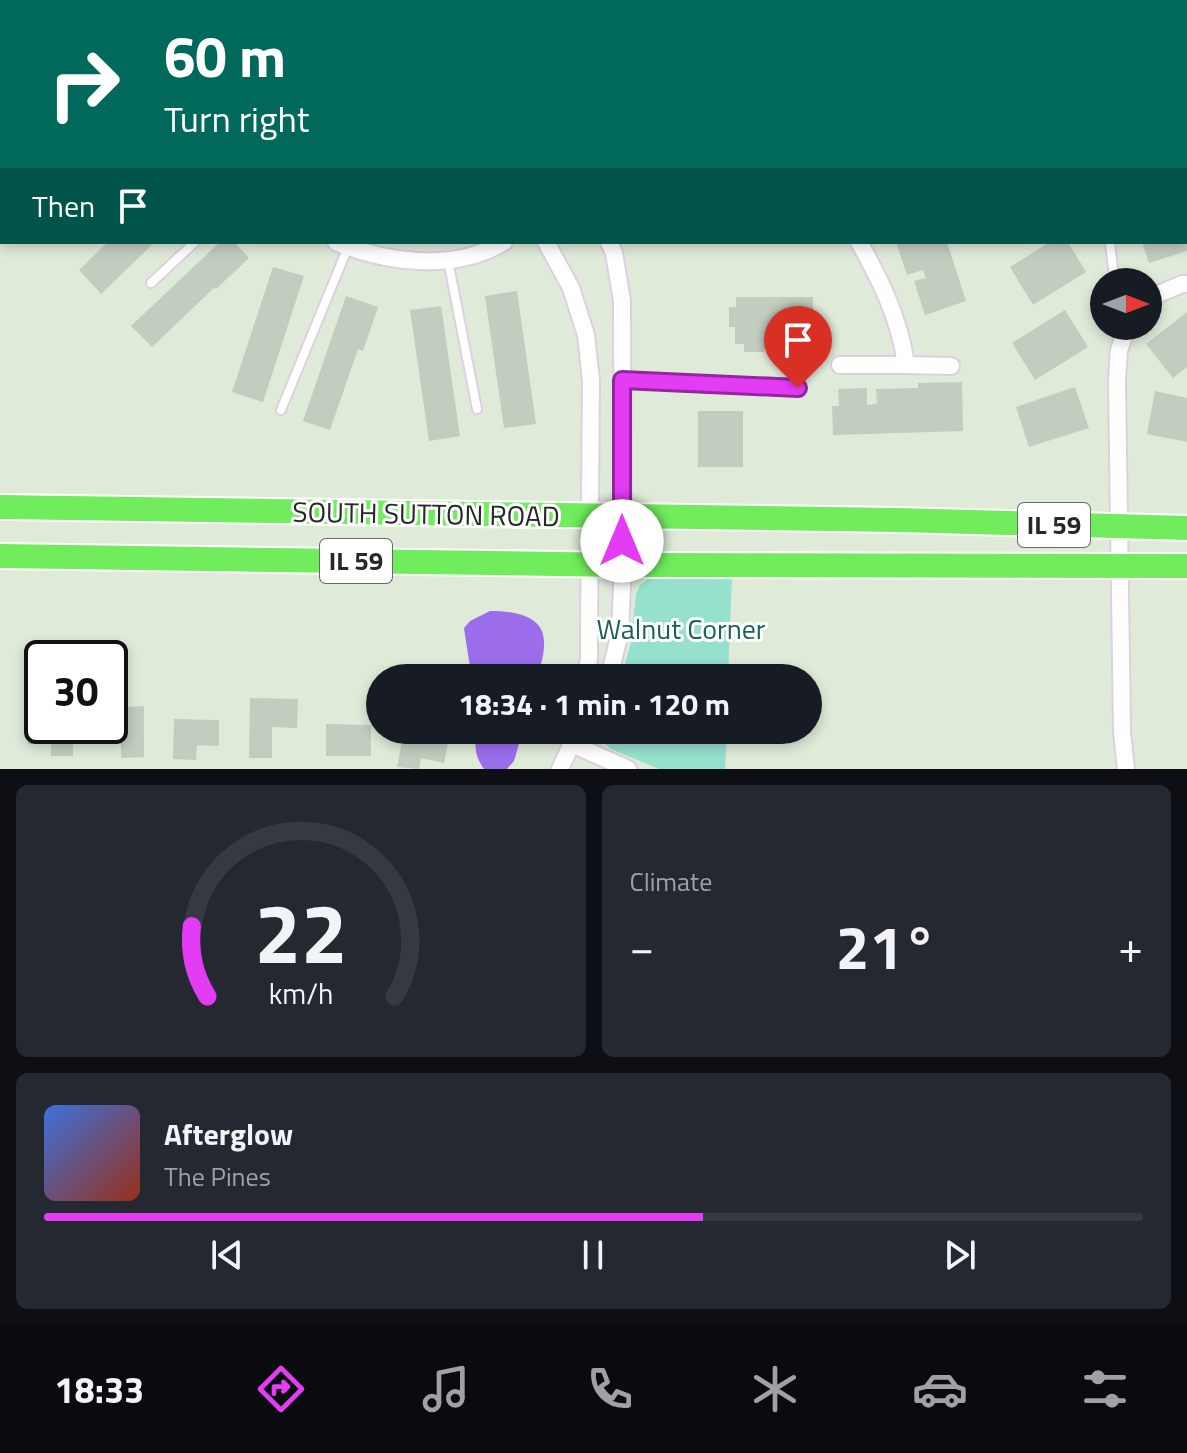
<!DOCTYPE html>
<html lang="en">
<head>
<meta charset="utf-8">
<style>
	:root { --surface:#171b24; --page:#242831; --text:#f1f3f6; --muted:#9ea1a6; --line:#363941; --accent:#e43bf5 }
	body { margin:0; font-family:"Titillium Web",sans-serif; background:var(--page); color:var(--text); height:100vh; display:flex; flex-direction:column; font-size:30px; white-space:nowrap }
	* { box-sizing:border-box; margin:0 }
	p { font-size:26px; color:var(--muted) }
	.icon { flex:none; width:44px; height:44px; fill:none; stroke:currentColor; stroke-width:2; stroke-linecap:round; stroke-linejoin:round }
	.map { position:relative; height:769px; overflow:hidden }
	.sheet { display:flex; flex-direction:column; gap:16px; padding:16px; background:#0d0f14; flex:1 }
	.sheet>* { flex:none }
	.banner { position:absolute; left:0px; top:0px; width:1188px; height:244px; box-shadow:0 4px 12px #0003; background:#00695c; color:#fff; overflow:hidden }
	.needle { width:52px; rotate:90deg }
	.buttons { position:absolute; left:1090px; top:268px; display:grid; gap:16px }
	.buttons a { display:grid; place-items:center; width:72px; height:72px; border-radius:50%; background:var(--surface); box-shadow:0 4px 12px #0003; font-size:40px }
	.speed { position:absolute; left:24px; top:640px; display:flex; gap:16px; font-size:40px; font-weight:700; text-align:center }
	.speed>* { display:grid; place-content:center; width:104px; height:104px; border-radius:50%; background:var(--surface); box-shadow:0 4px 12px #0003; line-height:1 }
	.speed .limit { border:4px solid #111; border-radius:12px; background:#fff; color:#111 }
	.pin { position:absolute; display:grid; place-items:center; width:68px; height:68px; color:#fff; margin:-82px -34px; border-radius:50% 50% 50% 0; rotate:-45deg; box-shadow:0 0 8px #0007 }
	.pin .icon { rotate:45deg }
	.me { position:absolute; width:88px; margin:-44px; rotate:0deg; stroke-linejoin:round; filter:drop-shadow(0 0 6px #0008) }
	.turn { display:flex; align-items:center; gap:28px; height:168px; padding:0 32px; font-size:36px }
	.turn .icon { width:104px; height:104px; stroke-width:2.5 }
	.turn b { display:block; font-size:56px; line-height:68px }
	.then { display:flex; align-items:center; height:76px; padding:0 32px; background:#0003; gap:16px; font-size:30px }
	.big { font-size:60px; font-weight:700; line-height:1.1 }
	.sheet .card { flex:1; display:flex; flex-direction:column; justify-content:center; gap:12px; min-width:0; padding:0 28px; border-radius:12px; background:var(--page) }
	.sheet .dial { align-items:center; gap:0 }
	.dial svg { height:208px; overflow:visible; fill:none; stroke:var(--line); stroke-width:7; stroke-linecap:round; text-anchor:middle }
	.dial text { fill:var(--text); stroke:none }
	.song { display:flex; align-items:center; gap:24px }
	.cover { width:96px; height:96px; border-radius:12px; background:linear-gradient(135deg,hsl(220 70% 55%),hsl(10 70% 35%)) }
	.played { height:8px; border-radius:4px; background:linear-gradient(90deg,var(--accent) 60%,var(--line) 60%) }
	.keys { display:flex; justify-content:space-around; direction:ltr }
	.heat { display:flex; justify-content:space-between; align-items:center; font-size:44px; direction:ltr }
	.sheet .tiles { flex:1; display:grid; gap:16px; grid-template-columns:1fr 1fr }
	.card:last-child { grid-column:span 2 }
	.trip { position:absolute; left:366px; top:664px; width:456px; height:80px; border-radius:40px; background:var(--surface); box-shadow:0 4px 12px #0003; font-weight:700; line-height:80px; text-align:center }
	.menu { display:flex; height:128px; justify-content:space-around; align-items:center; background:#090b0e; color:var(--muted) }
	.menu .icon { width:56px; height:56px }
	.menu .active { color:var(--accent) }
	.menu b { font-size:36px; color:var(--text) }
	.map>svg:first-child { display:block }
	.green { fill:#96e0ce }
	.water { fill:#9b6deb }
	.building { fill:#c2ccbf }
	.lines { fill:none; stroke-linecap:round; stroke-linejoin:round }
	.service-casing { stroke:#dfcfe1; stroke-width:12 }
	.minor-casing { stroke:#dfcfe1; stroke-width:20 }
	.primary-casing { stroke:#fff; stroke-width:28 }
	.path { stroke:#fff; stroke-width:3; stroke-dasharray:6 4; stroke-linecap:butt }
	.service { stroke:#fff; stroke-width:8 }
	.minor { stroke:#fff; stroke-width:16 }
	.primary { stroke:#70ec5c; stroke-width:24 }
	.route-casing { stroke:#94269f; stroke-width:20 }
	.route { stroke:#e43bf5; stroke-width:14 }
	.labels { text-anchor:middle; stroke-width:6; stroke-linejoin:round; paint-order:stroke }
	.shield { fill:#fff; stroke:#686868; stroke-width:2 }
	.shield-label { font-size:26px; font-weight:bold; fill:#282828 }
	.street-label { font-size:28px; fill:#282828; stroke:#fff }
	.park-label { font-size:28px; fill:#1b6159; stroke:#fff }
</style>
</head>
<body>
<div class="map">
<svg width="1187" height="769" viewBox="0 0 1187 769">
	<rect width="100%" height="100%" fill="#dfead9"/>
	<!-- green -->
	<path class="green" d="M661,576H732L728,678H621L631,643L636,594L640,585L648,579Z
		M600,730H727L725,769H659L611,749L604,743Z"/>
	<!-- water -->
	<path class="water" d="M490,611C514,611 546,615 544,645C544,656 540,667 537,678H473L469,661L464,628L470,621Z
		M476,730H523L514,761L507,769H484C474,755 475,746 476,730Z"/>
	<!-- building -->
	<path class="building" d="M108,242H155L101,294L79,270Z
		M220,242H234L249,258L216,289L215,287L152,347L131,326Z
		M896,242H947L966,301L925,315L914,281L926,278L923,270L907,275Z
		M1050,242H1068L1086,272L1033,305L1010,267Z
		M1142,242H1187V251L1149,263Z
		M273,267L304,276L263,402L232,392Z
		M517,291L536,424L504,428L485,296Z
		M346,296L378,307L363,351L358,349L330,430L303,421Z
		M736,297H813V344H765V352H744V344H735V327H729V307H736Z
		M441,306L460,436L429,441L410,310Z
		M1065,310L1088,347L1035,380L1012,343Z
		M1187,312V367L1173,378L1146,344Z
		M962,382L963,431L833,435L832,406H839L838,389L867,388V405L877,404L876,389L918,388V383Z
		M1075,387L1089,428L1029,447L1016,407Z
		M1155,391L1187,398V442L1147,434Z
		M698,411H743V467H698Z
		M250,698L298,699L297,728L272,727V758H249Z
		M144,706V757L121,758V743H99V726H110V718L125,717V707Z
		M29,715H42V726H73V756H51V744H28Z
		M174,719L219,720V746L197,745L196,760L173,759Z
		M326,724L371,725V756H326Z
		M404,730L449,738L444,763L421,758L419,769L397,767Z"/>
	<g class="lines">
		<defs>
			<path id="service" d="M25,2L27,0
				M315,2L317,1
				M0,19L2,18
				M1110,242L1113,269L1121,282
				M448,260L477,409
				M151,283L195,242
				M622,380L798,388
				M281,410L348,247"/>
			<path id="minor" d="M137,0L138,2
				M759,0V2
				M336,242C386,263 454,272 504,242
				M546,242L571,288L586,335L591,381L589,632V658L586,678
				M859,242C881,281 900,320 906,365L951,366
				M1148,303L1154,296L1182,284H1187
				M840,365H906
				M609,678L620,632L623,565L622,301L614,253L609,242
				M572,744L628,769
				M560,769L578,730
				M1126,769L1122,732L1117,381L1119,350L1128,326"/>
			<path id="primary" d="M0,507L897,520L1187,528
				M0,556L623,565L1187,566"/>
		</defs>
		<!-- service casing -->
		<use href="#service" class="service-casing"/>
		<!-- minor casing -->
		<use href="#minor" class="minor-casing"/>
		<!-- primary casing -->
		<use href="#primary" class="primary-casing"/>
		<!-- path -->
		<path class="path" d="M379,0L384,2
			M499,0L500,2
			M411,2L416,0
			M613,742C630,734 653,748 665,730"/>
		<!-- service -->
		<use href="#service" class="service"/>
		<!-- minor -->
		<use href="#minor" class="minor"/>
		<!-- primary -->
		<use href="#primary" class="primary"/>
	</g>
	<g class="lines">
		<defs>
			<path id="route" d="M622,541V380L798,388"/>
		</defs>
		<!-- route casing -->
		<use href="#route" class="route-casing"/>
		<!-- route -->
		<use href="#route" class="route"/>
	</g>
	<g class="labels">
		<!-- shield labels -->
		<g class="shield">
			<rect x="1018" y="503" width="72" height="44" rx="6"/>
			<rect x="320" y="539" width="72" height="44" rx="6"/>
		</g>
		<g class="shield-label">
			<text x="1054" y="534">IL 59</text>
			<text x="356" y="570">IL 59</text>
		</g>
		<!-- street labels -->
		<g class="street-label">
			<text transform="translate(426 514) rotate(1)" y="10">SOUTH SUTTON ROAD</text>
		</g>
		<!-- park labels -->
		<g class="park-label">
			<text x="681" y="639">Walnut Corner</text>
		</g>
	</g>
</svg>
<div class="buttons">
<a><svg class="needle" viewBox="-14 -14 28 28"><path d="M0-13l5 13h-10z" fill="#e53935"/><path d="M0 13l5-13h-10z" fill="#9ea1a6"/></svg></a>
</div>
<div class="speed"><div class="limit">30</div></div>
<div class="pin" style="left:798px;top:388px;background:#d93025"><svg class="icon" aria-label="arrive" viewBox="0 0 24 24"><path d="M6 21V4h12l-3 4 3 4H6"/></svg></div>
<svg class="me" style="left:622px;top:541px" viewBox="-20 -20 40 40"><circle r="19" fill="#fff"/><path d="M0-13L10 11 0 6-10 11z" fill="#e43bf5"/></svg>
<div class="trip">18:34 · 1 min · 120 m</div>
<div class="banner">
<div class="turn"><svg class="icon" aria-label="right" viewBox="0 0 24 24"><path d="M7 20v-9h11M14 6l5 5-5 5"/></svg><div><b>60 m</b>Turn right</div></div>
<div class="then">Then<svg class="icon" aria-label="arrive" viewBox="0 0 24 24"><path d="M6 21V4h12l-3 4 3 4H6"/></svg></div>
</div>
</div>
<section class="sheet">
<div class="tiles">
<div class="card dial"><svg viewBox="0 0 100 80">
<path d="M14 69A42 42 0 1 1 86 69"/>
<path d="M14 69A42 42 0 0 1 8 42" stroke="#e43bf5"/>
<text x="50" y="56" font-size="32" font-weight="700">22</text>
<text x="50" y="72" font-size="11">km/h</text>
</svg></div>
<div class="card"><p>Climate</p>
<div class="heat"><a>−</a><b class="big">21°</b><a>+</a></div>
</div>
<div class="card">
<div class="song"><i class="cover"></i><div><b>Afterglow</b><p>The Pines</p></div></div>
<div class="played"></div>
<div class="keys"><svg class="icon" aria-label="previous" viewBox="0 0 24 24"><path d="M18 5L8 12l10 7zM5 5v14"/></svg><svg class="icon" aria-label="pause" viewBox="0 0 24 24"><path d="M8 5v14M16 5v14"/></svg><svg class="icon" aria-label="next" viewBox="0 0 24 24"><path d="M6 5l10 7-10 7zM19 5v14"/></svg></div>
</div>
</div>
</section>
<nav class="menu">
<b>18:33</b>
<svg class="icon active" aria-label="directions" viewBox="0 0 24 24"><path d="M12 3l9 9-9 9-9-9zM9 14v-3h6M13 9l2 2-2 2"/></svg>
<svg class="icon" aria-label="music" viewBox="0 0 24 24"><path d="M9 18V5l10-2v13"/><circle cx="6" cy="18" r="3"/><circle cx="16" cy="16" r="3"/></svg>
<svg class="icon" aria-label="phone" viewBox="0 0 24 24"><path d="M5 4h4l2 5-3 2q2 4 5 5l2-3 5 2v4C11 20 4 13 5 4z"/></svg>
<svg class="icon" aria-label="climate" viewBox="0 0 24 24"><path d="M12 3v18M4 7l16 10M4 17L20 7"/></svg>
<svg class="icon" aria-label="car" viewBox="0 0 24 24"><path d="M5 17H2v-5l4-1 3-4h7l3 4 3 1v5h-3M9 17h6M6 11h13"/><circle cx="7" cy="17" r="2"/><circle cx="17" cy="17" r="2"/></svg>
<svg class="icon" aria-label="filters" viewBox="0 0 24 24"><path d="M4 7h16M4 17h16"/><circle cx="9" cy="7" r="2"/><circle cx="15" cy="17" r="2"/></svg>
</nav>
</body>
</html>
